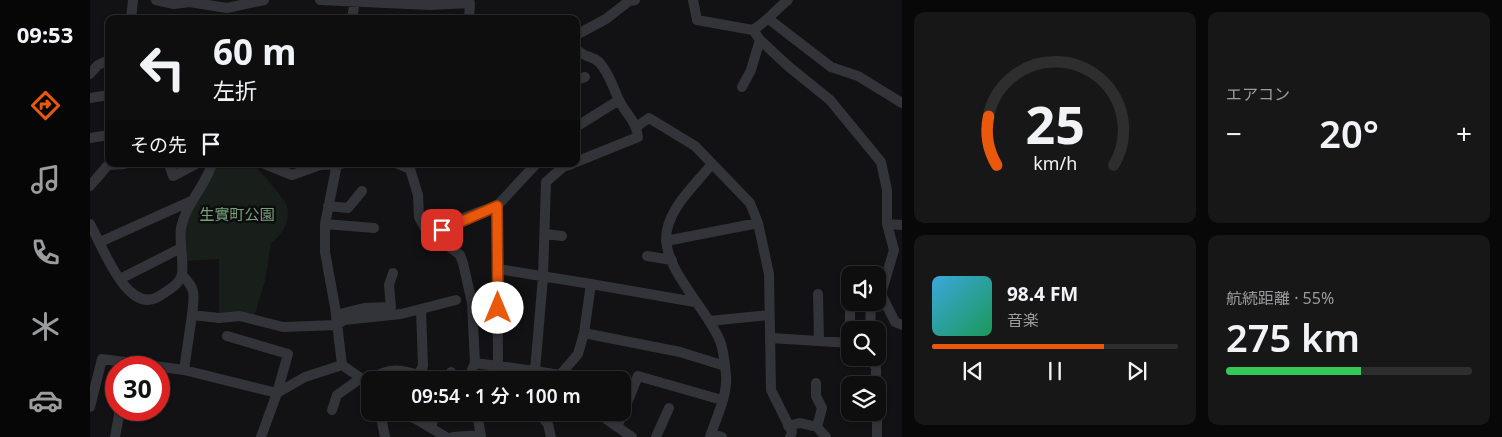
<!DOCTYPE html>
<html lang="ja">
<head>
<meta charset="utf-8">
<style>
	:root { --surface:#0e0e0f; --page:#171718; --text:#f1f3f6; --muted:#9b9c9e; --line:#2e2e2f; --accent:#ea580c }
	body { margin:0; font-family:"Noto Sans","Noto Sans JP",sans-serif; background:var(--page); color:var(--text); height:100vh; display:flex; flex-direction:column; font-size:19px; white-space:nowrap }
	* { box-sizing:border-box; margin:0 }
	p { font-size:16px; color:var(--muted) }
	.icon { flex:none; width:28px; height:28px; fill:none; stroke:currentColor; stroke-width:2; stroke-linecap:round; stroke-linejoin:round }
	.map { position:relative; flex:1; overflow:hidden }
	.details { display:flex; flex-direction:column; gap:12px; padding:12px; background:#080808; width:600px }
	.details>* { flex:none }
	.top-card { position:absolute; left:15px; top:15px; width:475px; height:152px; border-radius:10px; box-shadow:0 1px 4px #0004,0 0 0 1px var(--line); background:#0e0e0f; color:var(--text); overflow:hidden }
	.fabs { position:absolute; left:751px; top:266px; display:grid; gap:10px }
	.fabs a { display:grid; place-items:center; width:45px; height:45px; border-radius:10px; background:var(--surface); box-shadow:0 1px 4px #0004,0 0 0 1px var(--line); font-size:25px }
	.speed { position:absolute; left:15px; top:356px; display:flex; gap:10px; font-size:25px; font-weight:700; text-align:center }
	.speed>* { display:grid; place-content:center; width:65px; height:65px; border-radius:50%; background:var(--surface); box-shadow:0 1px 4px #0004,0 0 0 1px var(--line); line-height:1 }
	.speed .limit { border:8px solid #d22; background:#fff; color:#111 }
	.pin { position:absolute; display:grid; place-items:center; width:42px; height:42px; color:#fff; margin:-21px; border-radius:10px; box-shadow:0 2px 8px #0006 }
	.me { position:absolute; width:55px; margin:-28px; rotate:0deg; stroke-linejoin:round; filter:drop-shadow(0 0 4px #0008) }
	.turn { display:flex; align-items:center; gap:18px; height:105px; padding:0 25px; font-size:22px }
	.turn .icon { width:65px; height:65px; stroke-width:2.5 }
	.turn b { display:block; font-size:35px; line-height:42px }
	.then { display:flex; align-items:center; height:48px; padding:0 25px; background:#0003; gap:10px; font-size:19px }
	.big { font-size:38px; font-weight:600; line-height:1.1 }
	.details .widget { flex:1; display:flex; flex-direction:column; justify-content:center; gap:8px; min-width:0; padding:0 18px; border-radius:10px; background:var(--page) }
	.details .dial { align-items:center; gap:0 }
	.dial svg { height:130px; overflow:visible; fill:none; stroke:var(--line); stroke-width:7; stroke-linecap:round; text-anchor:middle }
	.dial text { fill:var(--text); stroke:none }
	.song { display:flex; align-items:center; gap:15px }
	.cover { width:60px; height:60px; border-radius:8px; background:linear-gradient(135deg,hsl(200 70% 55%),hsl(150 70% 35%)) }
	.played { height:5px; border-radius:2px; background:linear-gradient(90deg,var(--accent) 70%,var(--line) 70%) }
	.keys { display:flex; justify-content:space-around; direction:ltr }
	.heat { display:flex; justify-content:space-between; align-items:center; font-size:28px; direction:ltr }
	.charge { height:8px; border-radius:4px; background:linear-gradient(90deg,#34c759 55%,var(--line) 0) }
	.details .tiles { flex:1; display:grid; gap:12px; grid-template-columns:repeat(2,1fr) }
	.trip { position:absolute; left:271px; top:371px; width:270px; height:50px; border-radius:10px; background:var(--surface); box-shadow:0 1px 4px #0004,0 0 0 1px var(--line); font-weight:600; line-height:50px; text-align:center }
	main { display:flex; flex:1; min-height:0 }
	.tab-bar { display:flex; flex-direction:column; width:90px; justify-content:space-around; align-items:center; background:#060606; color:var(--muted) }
	.tab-bar .icon { width:35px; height:35px }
	.tab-bar .current { color:var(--accent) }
	.tab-bar b { font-size:22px; color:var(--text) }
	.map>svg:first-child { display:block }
	.green { fill:#181e19 }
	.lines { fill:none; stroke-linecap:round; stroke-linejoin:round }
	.street { stroke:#333439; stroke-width:10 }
	.route-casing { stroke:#983908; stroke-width:12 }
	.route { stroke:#ea580c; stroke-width:9 }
	.labels { text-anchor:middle; stroke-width:5; stroke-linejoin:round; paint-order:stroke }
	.park-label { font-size:15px; fill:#79a079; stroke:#0d0d0f }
</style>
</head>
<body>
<main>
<nav class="tab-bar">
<b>09:53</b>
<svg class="icon current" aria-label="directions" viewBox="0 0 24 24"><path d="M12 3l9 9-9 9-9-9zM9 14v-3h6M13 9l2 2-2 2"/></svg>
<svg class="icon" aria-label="music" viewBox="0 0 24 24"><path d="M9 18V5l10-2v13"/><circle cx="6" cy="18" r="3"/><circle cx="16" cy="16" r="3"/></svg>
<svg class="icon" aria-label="phone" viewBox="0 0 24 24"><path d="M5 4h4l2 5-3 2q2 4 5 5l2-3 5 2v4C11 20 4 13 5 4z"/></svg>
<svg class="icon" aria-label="climate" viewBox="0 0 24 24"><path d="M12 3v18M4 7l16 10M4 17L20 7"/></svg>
<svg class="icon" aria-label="car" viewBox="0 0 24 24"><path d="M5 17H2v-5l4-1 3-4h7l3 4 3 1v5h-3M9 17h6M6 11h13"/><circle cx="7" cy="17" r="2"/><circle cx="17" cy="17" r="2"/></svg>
</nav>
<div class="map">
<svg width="812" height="437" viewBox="0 0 812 437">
	<rect width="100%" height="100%" fill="#121214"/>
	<!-- green -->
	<path class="green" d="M125,164L165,165C171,173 195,199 197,206C201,221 192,235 181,243L175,281L164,318L129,317V259L94,261L95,229L99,210Z"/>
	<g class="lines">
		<!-- street -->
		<path class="street" d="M66,0L84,4L99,2L137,8L174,0
			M230,0L340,5L380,3L379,19
			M603,0L607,20L663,30C679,20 684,11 698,0
			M41,19L43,0
			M262,19L265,0
			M680,20L741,67L768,76L812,103
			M663,30L670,40L698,66L740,100L791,162L797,190V224L804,250L791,294H788
			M486,35L516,19L539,1L545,0
			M486,49C495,58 503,56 509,62C520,74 522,86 529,100C535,113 547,122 548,137L486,162
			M0,74L8,65L19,60
			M486,80L495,77
			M652,87L661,70L670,40
			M0,98L19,95
			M486,127L529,100
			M546,127L559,118L605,146L660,203L668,223L679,274L681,390L702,432L700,437
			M0,138L19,135
			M79,164L83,176L106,164
			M175,164L202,175L230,165L251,164
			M247,164L235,224V252L245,307L252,365
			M308,164L320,169L328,195L329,217L335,228L370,255L373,263L382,303L385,363
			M0,186L18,165L34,164
			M238,206L258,208L272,191
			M0,224C12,245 38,319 71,295C79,290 90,284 92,274C94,259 89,243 91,228C96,203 115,187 122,164
			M235,224L284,228
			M797,224L812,225
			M455,234L472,236
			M345,237C360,220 386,213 407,206
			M576,241L668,223
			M10,242L101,201
			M557,256L582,260
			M408,269L501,284
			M760,274V301
			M92,275C107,290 104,295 102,315
			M30,279L91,248
			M728,294L729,341
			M791,294L805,322L812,325
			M760,302V330
			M246,315L274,308L301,307L299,285L303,273
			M619,321L679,315
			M780,330L781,302
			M494,333L590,352L635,366
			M137,336L198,354L187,393L171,437
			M681,338L760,343
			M781,358L786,368V385
			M408,366L407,206L446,164
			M94,370L187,393L215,377L252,365L275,381L280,391
			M470,375L488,354L494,333L501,284L605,302
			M358,380L361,372
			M381,380V372L385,363L445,371V380
			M480,380L470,375L445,371L453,277L456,182L473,167L482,164
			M275,381C296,370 304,367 328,375L333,366L331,309
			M0,407L12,359L94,370L102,315L129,318L150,316L193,327L247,325L254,320L311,314L366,300
			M242,410L247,395L271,378
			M290,412L295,437
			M305,412L326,419L356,437
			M387,412L391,437
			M448,412L458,424L461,437
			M506,412L542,437
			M787,412V437
			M698,426L710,423L727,427L732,408L726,396V383
			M341,427L346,412
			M527,427L548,376L632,400
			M727,427L736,437
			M621,434L632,437
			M25,437L30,410
			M363,437L391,435
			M566,437L579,408
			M620,437C626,418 638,395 636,375C635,365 634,351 630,341C618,309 569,266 577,230C582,205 605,185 621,165"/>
	</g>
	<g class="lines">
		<defs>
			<path id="route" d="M352,230L407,206L408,308"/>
		</defs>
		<!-- route casing -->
		<use href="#route" class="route-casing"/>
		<!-- route -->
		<use href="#route" class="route"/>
	</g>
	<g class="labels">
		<!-- park labels -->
		<g class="park-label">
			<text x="147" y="220">生實町公園</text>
		</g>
	</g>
</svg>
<div class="fabs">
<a><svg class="icon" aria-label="sound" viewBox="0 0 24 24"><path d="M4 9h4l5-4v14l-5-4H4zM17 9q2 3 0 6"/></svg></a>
<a><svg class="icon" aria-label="search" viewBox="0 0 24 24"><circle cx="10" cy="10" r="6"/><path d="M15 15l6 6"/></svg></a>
<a><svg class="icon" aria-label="layers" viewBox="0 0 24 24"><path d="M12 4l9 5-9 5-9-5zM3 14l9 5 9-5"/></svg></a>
</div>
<div class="speed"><div class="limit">30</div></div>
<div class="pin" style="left:352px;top:230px;background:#d93025"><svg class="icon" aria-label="arrive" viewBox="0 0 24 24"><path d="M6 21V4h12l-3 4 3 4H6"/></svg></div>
<svg class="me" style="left:408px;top:308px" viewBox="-20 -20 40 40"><circle r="19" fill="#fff"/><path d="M0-13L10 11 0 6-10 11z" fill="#ea580c"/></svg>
<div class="trip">09:54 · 1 分 · 100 m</div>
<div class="top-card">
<div class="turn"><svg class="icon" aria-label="left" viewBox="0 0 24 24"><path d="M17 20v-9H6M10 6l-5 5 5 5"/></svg><div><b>60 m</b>左折</div></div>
<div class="then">その先<svg class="icon" aria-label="arrive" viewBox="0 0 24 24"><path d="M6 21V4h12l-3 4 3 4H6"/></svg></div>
</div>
</div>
<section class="details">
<div class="tiles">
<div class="widget dial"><svg viewBox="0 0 100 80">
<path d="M14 69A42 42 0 1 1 86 69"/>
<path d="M14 69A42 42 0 0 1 9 39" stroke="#ea580c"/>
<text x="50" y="56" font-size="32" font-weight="700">25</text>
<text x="50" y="72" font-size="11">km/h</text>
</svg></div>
<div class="widget"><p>エアコン</p>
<div class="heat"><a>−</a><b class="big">20°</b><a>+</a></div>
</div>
<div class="widget">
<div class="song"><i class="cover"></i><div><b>98.4 FM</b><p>音楽</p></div></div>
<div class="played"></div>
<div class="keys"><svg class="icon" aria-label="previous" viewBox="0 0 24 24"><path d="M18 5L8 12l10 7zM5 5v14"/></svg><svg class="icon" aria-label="pause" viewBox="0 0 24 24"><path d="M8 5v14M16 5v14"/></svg><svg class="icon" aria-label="next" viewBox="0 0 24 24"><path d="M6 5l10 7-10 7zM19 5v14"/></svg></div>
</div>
<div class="widget"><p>航続距離 · 55%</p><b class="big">275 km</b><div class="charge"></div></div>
</div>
</section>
</main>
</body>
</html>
